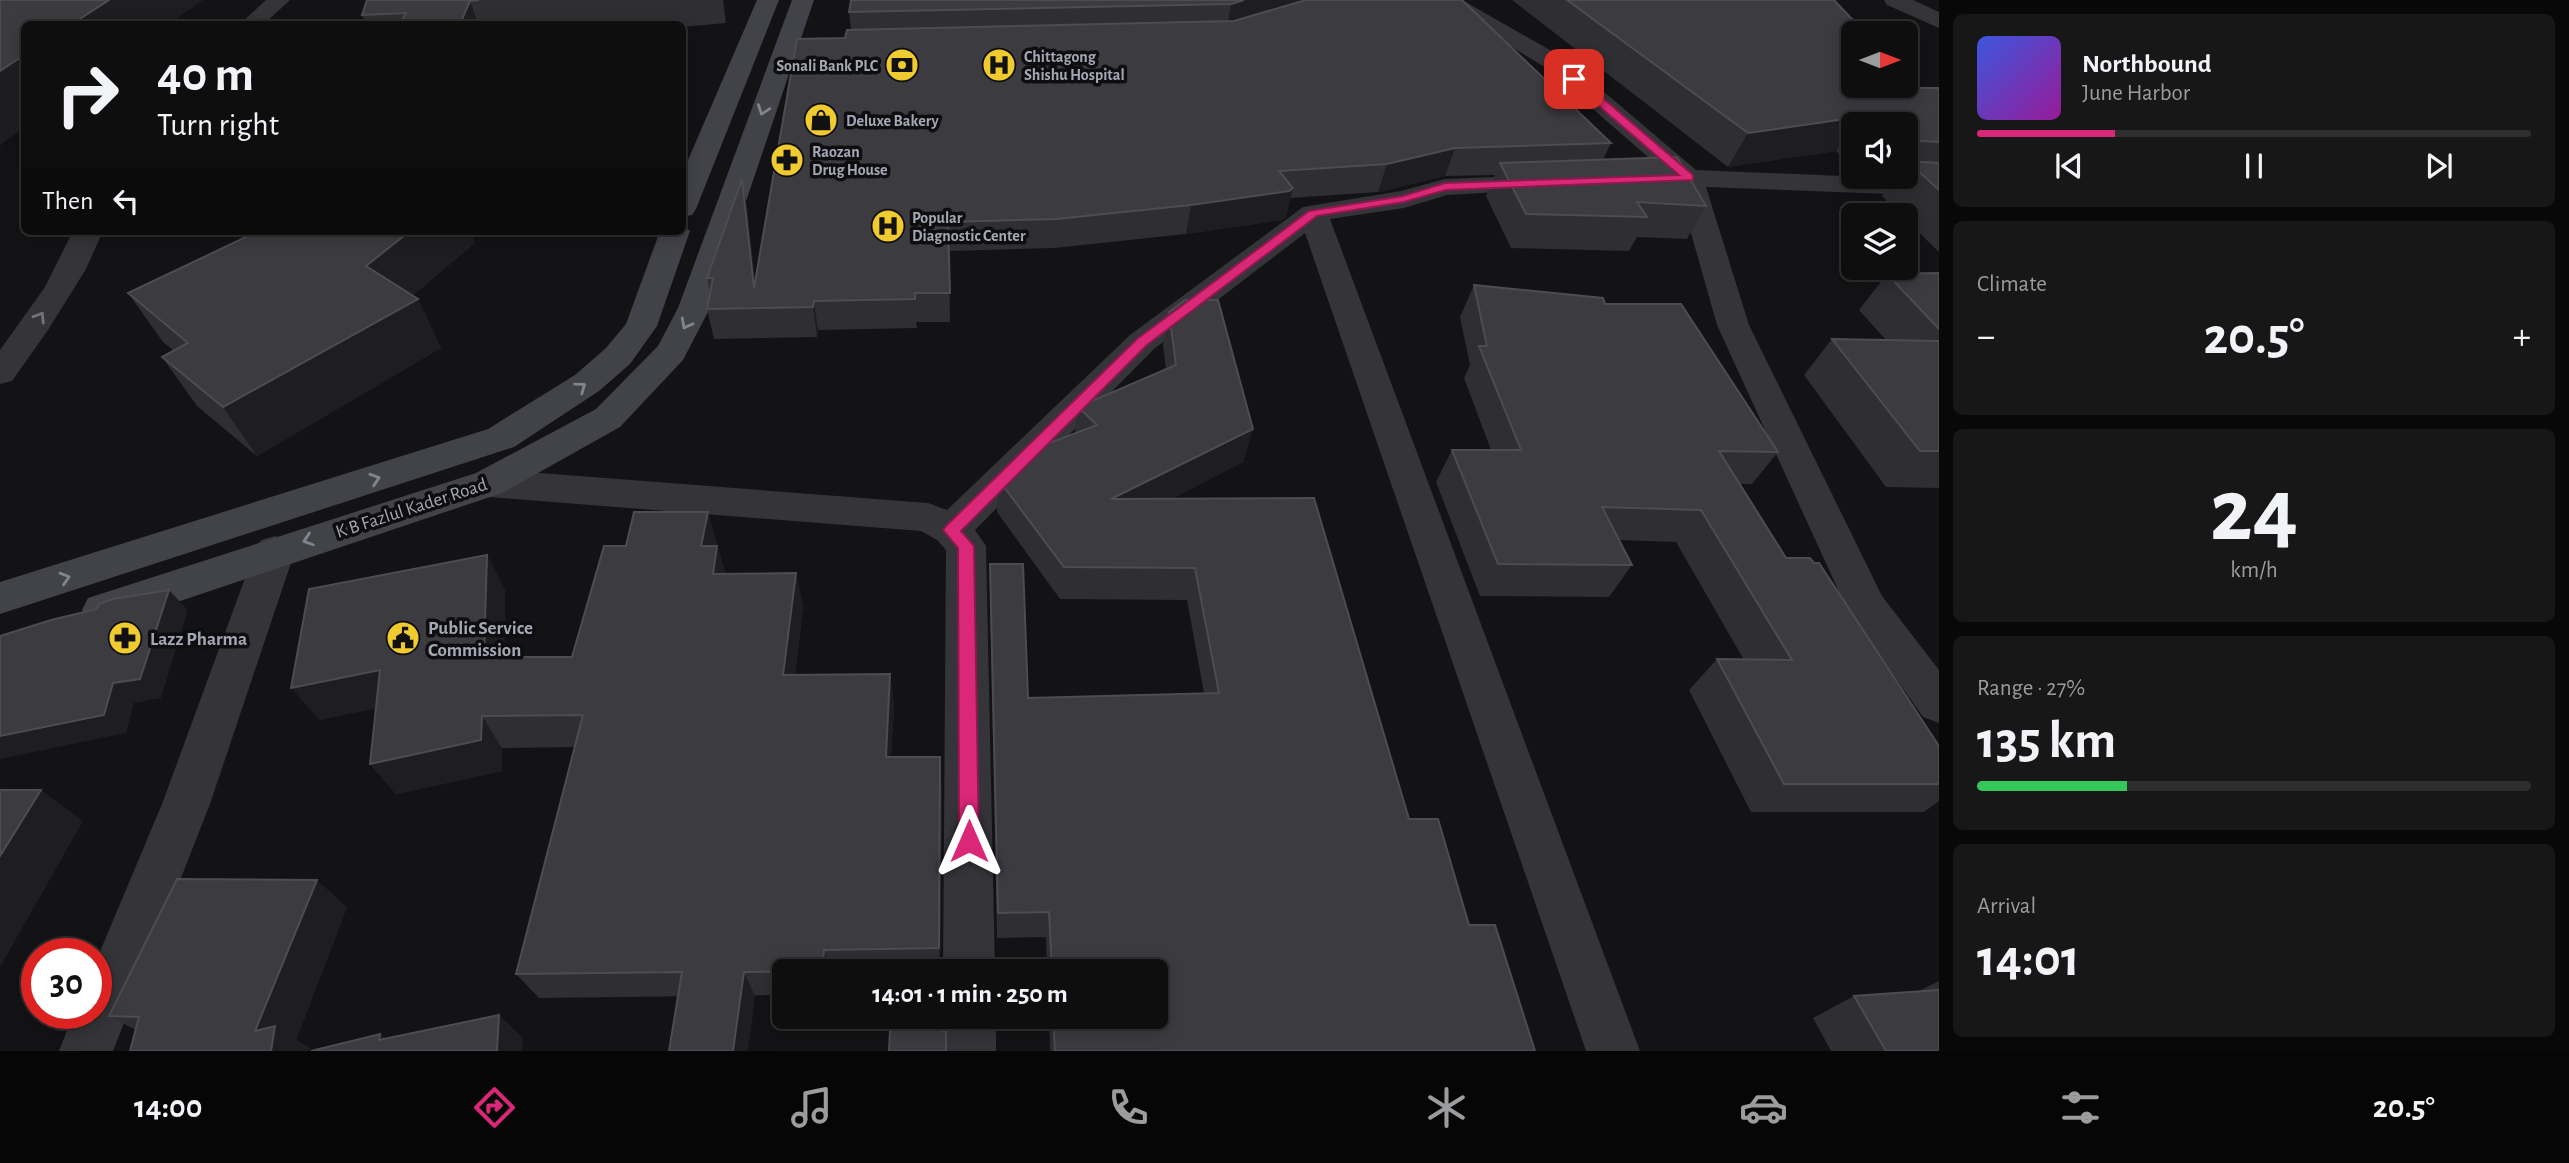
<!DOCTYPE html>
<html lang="en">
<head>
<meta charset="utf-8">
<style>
	:root { --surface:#0e0e0f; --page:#171718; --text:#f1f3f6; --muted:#9b9c9e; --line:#2e2e2f; --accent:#db2777 }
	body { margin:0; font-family:"Alegreya Sans",sans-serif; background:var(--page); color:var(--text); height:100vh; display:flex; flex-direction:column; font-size:26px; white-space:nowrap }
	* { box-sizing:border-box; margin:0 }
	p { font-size:23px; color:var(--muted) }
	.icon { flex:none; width:38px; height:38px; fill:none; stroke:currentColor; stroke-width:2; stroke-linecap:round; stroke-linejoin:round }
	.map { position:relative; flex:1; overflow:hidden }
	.drawer { display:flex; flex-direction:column; gap:14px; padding:14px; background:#080808; width:630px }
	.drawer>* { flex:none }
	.banner { position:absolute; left:21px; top:21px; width:665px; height:214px; border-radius:10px; box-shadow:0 4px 18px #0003,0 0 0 2px var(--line); background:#0e0e0f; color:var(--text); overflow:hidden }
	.needle { width:46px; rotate:90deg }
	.controls { position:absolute; left:1841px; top:21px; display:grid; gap:14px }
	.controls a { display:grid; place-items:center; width:77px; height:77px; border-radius:10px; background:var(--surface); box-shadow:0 4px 18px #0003,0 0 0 2px var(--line); font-size:35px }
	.speed { position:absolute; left:21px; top:938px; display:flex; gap:14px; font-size:35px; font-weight:700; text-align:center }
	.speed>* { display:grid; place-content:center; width:91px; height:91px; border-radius:50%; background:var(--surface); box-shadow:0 4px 18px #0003,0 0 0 2px var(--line); line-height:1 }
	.speed .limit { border:10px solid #d22; background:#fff; color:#111 }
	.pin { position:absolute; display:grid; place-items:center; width:60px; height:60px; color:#fff; margin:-30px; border-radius:14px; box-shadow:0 4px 10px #0006 }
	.me { position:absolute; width:77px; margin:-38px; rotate:0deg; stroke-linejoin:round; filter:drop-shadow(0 0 5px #0008) }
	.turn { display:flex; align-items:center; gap:24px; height:147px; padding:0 21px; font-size:32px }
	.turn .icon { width:91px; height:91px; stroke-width:2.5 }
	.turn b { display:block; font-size:49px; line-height:60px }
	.then { display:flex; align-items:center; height:66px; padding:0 21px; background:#0003; gap:14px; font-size:26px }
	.big { font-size:52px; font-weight:700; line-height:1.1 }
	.drawer .tile { flex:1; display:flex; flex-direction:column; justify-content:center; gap:10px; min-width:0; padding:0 24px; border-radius:10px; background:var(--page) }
	.drawer .dial { align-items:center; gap:0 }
	.dial b { font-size:91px; line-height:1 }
	.song { display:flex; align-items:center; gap:21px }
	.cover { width:84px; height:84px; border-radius:10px; background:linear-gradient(135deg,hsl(230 70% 55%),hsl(300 70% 35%)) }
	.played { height:7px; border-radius:4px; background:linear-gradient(90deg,var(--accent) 25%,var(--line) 25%) }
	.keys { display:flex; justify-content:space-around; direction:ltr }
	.heat { display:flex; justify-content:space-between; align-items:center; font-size:38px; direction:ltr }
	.charge { height:10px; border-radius:5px; background:linear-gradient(90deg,#34c759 27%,var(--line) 0) }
	.trip { position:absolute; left:772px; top:959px; width:396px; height:70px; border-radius:10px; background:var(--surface); box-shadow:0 4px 18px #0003,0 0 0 2px var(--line); font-weight:700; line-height:70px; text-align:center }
	.tabs { display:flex; height:112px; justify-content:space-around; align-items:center; background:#060606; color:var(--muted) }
	.tabs .icon { width:49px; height:49px }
	.tabs .on { color:var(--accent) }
	.tabs b { font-size:32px; color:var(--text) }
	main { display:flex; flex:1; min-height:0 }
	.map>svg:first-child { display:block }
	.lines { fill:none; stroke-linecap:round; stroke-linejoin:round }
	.minor { fill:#343439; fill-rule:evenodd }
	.secondary { fill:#424249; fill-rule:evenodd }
	.wall { fill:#2f2e32 }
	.shaded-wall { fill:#1e1d20 }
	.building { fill:#3b3b40; stroke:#4c4c52; stroke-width:2 }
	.oneway { stroke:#82848f }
	.oneway2 { stroke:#72737d }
	.route { fill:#db2777; stroke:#8e194d; stroke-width:2 }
	.labels { text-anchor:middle; stroke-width:7; stroke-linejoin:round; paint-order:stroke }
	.far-poi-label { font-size:16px; font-weight:bold; fill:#a4a7b4; stroke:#0e0d0f; text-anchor:start }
	.street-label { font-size:19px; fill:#a4a7b4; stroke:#0e0d0f }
	.poi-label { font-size:19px; font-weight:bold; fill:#a4a7b4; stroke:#0e0d0f; text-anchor:start }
</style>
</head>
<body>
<main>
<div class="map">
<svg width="1939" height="1051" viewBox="0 0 1939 1051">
	<rect width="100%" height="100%" fill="#131214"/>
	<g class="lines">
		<!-- minor -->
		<path class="minor" d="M266,0H290L264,24H240Z
			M1433,0H1462L1564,58L1696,170L1939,180V196L1706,187L1749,325L1882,596L1939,670V723L1923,717L1846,607L1717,325L1678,187L1639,188L1629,186L1625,180L1629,174L1664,171L1546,68L1473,23L1436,5Z
			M1884,0H1913L1939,12V28L1887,5Z
			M1543,175L1553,177L1557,183L1553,189L1447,195L1404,208L1330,219L1640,1051H1586L1305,233L1154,349L975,530L986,546L995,971H943L946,550L937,540L921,531L489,497L476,493L470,483L476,473L489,469L928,503L947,510L1130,335L1303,207L1401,191L1445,179Z
			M73,231H103L86,269L48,330L12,381L0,384V350L45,287Z
			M275,536L289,540L295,551L210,804L113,1051H59L74,1013H96V961L162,804L255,551L261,540Z
			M942,1017H996V1051H942Z"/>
		<!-- secondary -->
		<path class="secondary" d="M757,0H779L696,209L692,215L682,217V174Z
			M792,0H814L710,308L683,360L620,427L502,493L103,627L88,622L82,610L88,598L476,473L596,409L658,346L678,308Z
			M682,224L690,231L657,326L630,364L599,391L514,447L0,614V582L488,429L575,375L606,348L626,324L660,231H682Z"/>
	</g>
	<!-- wall -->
	<path class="wall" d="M367,0H723L726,23L682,27V24H366L362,15Z
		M851,0H1462L1611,143L1603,160L1706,206L1687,239L1637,237L1629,251L1511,248L1486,196L1495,175L1445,176L1378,192L1290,198L1286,217L1282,220L1186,234L1054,248L949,251L950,322H916L917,328L818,330L817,337L714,339L707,309L710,293L707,278L747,207L755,281L845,38L851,30L849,12Z
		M1512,0H1834L1915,88H1939V252L1906,220V215H1901L1882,196L1896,177H1906V124H1853V168L1836,151L1728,167Z
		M246,237L475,243L412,296L418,299L441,348L257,456L197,406L162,357L174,351L163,342L128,293Z
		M1939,273V488L1886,487L1804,375L1832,339L1886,340L1859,310L1887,274Z
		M1474,285L1605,304L1778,452L1752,484H1740L1786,558L1939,746V801L1924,812H1751L1689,690L1717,659L1744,660L1676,542L1619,540L1632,565L1609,597L1480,596L1436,482L1452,450H1491L1464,378L1470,365L1460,317Z
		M1169,312L1253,429L1243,462L1171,499L1409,819L1469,925L1535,1051H1050L1049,1017H1155V971H1047L1046,937L997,938L990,596V564L1028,698L1204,693L1187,600L1060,599L997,512L998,479L1075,433L1078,407L1166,369L1163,345Z
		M708,512L725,573H796L803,607L795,675L890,674L894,706L891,757L942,787L940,971H784V995L539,998L516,974L575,747L502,748V771L396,794L370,764L376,708L319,720L505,589L504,657H572L626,546Z
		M347,907L296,1040L310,1048L309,1051L136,1030L109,1016Z
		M1939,981V1051H1831L1813,1018L1854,996L1919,991Z"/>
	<!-- shaded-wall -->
	<path class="shaded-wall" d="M109,0H203L169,24H72Z
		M1244,0H1321L1227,28L1231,4Z
		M470,1L478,24H460Z
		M24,55V128L0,145V71Z
		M1859,117L1836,151L1728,167L1748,133Z
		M1455,148L1445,176L1378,192L1387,164Z
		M742,179L747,207L758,308L754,288Z
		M1293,188L1286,217L1282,220L1186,234L1191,205Z
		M407,231H471L475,243L390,314L366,266Z
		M418,299L441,348L257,456L223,407Z
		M814,301L818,330L817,337L813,307Z
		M1253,429L1243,462L1106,532L1111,499Z
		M708,512L727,579L722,607L701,546Z
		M487,555L505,589L503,690L484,657Z
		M796,573L803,607L791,707L783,675Z
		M169,590L188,610L161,698L134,703L126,733L0,759V736Z
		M380,670L404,702L319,720L291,688Z
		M890,674L894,706L889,787L886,757Z
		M482,716L502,748V771L396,794L370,764Z
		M940,757L942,787L940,971L939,948Z
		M41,790L83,821L0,967V856Z
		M317,880L347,907L296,1040L310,1048L309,1051H271L255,1031Z
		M824,950L830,971H822Z
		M744,972L755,996L748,1051H733Z
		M499,1015L523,1038L522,1051H497Z
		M380,1034L404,1051L379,1040Z"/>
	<!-- building -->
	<path class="building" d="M0,0H109L72,24H24V55L0,71Z
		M367,0H479L470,1L460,24H400L406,13L362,15Z
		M851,0H1244L1231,4L849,12Z
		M1306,0H1462L1611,143L1455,148L1387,164L1279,171L1293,188L1289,191L1191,205L1056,219L948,222L950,293H915V299L814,301L813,307L707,309L713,278H707L742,179L754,288L797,39L845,38L847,30L1234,21Z
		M1567,0H1834L1865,33H1853V86H1906V78L1915,88H1939V142L1906,140V124H1866L1859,117L1748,133Z
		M1677,157L1706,206L1637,202L1647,217L1526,214L1500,163Z
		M1907,161L1939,163V190Z
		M245,231H410L366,266L418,299L223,407L162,357L188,343L128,293L246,237Z
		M1939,273V329L1887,274Z
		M1474,285L1603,298L1605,304H1681L1778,452L1719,451L1786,558H1810L1814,563H1819L1939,746V784H1784L1717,659L1792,660L1701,510L1602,507L1632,565L1498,564L1452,450H1521L1479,346H1487Z
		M1185,300H1218L1253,429L1111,499L1314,498L1409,819H1438L1469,925H1495L1535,1051H1055L1053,1017H1155V971H1052L1049,912L998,913L990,564H1023L1028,698L1219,693L1195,568L1064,567L998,479L1023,453L1097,425L1078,407L1176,365L1169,312Z
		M1832,339L1939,341V451H1920Z
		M634,512H708L701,546H717L713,574L796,573L783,675L890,674L886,757H940L939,948L824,950L822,971L744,972L733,1051H669L682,972L516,974L583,715L482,716L481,740L370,764L380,670L291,688L309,589L487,555L484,657H572L604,546H626Z
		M169,590L140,679L113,683L104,715L0,736V636L51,620L97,609L99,604L113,599Z
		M0,790H41L0,856Z
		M177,879L317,880L255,1031L275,1026L271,1051H130L139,1017L109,1016Z
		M1939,990V1051H1886L1854,996Z
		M499,1015L497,1051H311L380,1034L379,1040Z
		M938,1029L946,1032V1051H889L890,1030Z"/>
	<!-- one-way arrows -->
	<defs><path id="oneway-chevron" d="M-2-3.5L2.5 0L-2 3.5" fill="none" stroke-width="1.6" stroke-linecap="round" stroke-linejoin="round" transform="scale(1.75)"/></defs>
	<g class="oneway">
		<use href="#oneway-chevron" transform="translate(763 110) rotate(109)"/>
		<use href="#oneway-chevron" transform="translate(686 324) rotate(118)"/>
		<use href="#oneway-chevron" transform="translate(581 387) rotate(-36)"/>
		<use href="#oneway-chevron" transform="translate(375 479) rotate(-18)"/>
		<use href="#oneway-chevron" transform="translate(308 540) rotate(162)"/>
		<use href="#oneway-chevron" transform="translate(65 578) rotate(-17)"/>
	</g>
	<use class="oneway2" href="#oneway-chevron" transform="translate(40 317) rotate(-58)"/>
	<!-- route -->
	<path class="route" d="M1571,77H1578L1693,175V180L1446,190L1404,202L1317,216L1147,345L961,531L974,546L979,841L976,848L969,850L962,848L959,841L958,548L943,530L946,526L1137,339L1309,211L1403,196L1445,183L1679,175L1571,82Z"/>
	<!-- icons -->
	<defs>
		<symbol id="bank-disc" viewBox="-11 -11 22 22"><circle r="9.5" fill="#efcb30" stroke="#0e0d0f"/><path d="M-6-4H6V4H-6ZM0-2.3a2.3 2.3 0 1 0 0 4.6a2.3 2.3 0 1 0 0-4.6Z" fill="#111"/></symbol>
		<symbol id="hospital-disc" viewBox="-11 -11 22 22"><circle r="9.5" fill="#efcb30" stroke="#0e0d0f"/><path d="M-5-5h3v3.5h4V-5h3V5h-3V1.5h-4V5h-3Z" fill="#111"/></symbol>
		<symbol id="shop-disc" viewBox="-11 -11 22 22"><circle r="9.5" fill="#efcb30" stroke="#0e0d0f"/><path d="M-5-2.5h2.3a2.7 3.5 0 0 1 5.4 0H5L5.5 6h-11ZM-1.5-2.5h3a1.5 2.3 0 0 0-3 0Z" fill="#111"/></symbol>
		<symbol id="pharmacy-disc" viewBox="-11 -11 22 22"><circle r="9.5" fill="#efcb30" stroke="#0e0d0f"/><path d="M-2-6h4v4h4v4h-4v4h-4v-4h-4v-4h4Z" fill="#111"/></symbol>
		<symbol id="civic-disc" viewBox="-11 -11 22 22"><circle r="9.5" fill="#efcb30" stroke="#0e0d0f"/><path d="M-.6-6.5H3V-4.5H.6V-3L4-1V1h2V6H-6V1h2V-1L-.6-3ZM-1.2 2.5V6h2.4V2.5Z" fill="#111"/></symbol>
	</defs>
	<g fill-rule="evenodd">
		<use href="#bank-disc" x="883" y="46" width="38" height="38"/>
		<use href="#hospital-disc" x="980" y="46" width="38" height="38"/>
		<use href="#shop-disc" x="802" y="101" width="38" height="38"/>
		<use href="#pharmacy-disc" x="768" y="141" width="38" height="38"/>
		<use href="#hospital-disc" x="869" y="207" width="38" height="38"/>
		<use href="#pharmacy-disc" x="106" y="619" width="38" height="38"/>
		<use href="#civic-disc" x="384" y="619" width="38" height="38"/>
	</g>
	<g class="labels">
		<!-- far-poi labels -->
		<g class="far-poi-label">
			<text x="1024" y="62">Chittagong<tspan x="1024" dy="18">Shishu Hospital</tspan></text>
			<text x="878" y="71" text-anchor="end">Sonali Bank PLC</text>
			<text x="846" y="126">Deluxe Bakery</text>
			<text x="812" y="157">Raozan<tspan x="812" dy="18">Drug House</tspan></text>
			<text x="912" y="223">Popular<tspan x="912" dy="18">Diagnostic Center</tspan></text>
		</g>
		<!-- street labels -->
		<g class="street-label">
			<text transform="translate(411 507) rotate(-18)" y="7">K B Fazlul Kader Road</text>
		</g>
		<!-- poi labels -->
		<g class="poi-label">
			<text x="428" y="634">Public Service<tspan x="428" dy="22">Commission</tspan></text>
			<text x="150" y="645">Lazz Pharma</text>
		</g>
	</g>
</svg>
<div class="controls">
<a><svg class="needle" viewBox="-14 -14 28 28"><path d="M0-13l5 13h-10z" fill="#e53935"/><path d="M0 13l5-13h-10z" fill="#9b9c9e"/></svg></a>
<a><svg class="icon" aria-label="sound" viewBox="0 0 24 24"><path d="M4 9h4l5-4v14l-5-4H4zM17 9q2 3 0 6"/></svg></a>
<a><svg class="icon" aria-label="layers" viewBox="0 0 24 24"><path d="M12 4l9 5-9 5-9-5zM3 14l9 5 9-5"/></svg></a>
</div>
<div class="speed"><div class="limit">30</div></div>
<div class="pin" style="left:1574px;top:79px;background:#d93025"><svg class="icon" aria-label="arrive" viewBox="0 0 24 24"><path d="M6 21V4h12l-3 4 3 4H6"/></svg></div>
<svg class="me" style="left:969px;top:841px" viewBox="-20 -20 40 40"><path d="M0-17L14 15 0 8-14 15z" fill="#db2777" stroke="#fff" stroke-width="4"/></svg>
<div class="trip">14:01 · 1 min · 250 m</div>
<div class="banner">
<div class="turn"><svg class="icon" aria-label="right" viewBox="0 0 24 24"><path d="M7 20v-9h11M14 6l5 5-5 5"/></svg><div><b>40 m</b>Turn right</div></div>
<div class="then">Then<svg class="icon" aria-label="left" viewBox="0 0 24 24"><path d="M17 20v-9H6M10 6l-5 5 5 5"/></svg></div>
</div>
</div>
<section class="drawer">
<div class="tile">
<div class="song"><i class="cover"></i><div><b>Northbound</b><p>June Harbor</p></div></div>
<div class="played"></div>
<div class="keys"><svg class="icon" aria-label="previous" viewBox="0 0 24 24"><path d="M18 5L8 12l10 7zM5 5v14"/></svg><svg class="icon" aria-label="pause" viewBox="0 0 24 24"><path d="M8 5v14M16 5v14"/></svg><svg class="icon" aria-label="next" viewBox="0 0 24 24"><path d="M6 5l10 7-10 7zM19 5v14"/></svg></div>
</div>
<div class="tile"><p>Climate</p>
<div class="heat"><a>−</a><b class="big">20.5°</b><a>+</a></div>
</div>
<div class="tile dial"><b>24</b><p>km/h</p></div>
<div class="tile"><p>Range · 27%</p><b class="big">135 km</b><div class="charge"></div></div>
<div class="tile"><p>Arrival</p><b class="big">14:01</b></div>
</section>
</main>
<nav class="tabs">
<b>14:00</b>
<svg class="icon on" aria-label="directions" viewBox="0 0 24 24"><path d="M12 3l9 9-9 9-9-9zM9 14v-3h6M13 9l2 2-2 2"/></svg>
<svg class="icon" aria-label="music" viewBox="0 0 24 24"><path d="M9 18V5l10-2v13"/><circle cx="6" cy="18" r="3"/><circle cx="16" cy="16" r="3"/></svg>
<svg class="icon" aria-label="phone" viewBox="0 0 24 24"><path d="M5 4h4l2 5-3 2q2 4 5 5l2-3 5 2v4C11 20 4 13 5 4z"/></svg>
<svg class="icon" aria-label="climate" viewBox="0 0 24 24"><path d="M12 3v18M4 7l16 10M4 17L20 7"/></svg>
<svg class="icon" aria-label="car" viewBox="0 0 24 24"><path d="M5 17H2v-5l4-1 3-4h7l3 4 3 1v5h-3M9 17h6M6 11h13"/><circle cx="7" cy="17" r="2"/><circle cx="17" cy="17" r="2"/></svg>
<svg class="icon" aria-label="filters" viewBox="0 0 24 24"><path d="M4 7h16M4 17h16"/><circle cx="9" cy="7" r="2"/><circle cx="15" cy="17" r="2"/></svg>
<b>20.5°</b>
</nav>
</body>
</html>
